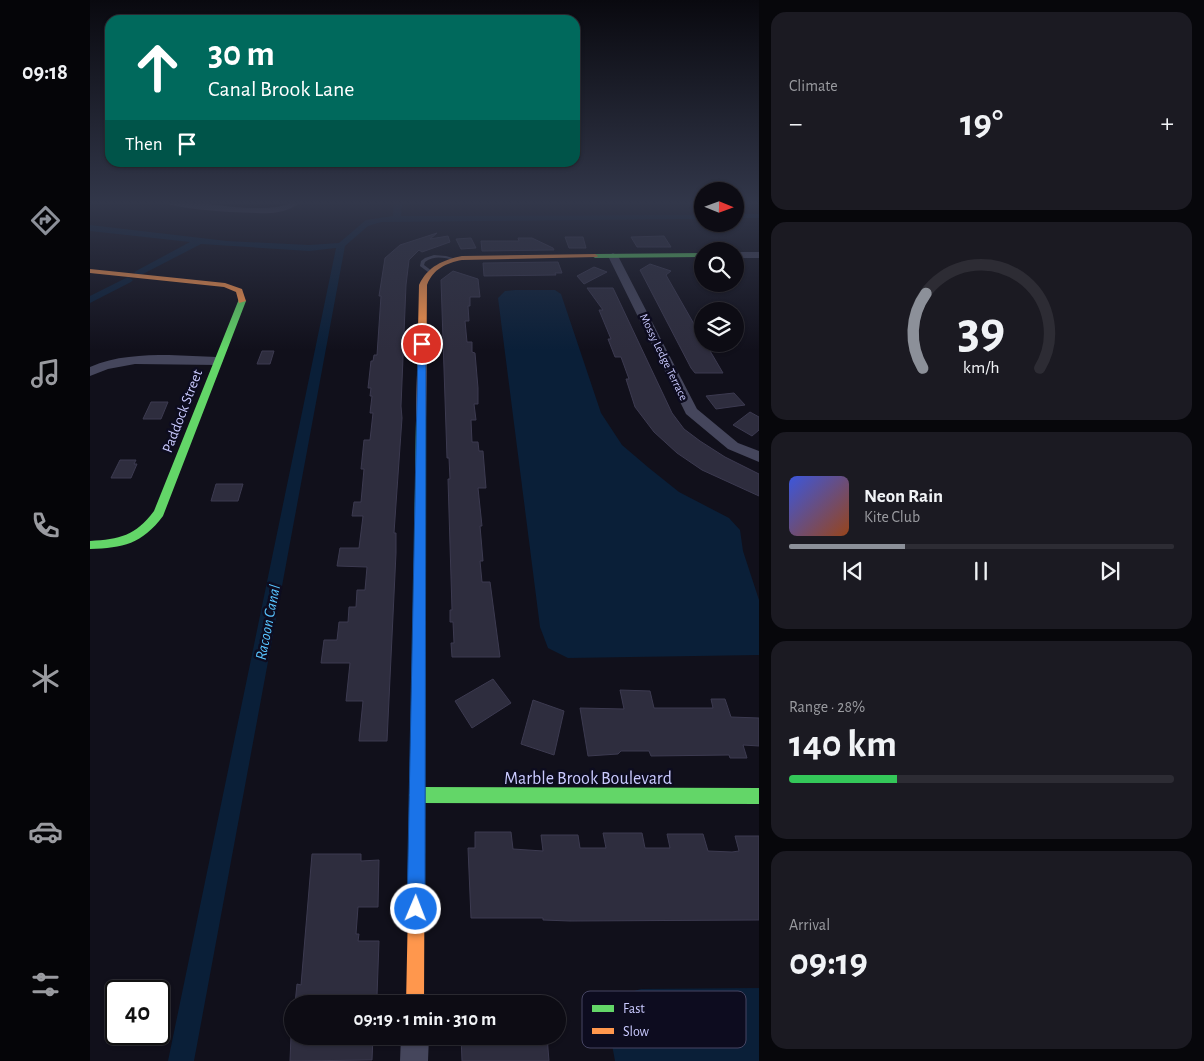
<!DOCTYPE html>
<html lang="en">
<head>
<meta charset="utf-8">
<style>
	:root { --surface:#0d0c14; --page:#1b1a22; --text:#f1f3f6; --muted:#9a9ba0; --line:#2d2c34; --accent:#8c9099 }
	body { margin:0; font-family:"Alegreya Sans",sans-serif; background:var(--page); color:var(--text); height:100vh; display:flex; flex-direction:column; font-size:19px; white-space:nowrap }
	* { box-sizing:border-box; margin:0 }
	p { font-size:16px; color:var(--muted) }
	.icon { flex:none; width:28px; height:28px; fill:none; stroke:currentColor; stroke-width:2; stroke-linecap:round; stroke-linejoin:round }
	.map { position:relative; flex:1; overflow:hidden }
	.details { display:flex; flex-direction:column; gap:12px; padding:12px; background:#07070b; width:445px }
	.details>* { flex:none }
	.banner { position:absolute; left:15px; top:15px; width:475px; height:152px; border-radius:15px; box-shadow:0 1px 4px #0004,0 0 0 1px var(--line); background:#00695c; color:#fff; overflow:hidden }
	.needle { width:32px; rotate:91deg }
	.buttons { position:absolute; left:604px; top:182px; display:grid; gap:10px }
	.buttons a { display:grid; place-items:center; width:50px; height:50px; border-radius:50%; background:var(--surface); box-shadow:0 1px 4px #0004,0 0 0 1px var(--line); font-size:25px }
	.speed { position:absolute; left:15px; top:980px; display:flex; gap:10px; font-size:25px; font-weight:700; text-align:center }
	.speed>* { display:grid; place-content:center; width:65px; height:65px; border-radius:50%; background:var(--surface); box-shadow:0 1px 4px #0004,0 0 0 1px var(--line); line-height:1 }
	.speed .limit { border:2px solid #111; border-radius:8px; background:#fff; color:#111 }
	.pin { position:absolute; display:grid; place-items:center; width:42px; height:42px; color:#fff; margin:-21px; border:2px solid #fff; border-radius:50%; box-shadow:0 1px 5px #0007 }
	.me { position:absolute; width:55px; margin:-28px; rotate:1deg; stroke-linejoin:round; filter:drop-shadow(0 0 4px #0008) }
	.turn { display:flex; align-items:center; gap:18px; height:105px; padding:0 20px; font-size:22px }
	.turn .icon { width:65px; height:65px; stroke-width:2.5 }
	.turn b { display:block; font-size:35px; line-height:42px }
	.then { display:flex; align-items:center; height:48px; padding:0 20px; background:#0003; gap:10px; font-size:19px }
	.big { font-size:38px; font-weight:700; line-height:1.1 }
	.details .widget { flex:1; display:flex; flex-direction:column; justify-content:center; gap:8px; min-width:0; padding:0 18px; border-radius:15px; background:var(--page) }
	.details .dial { align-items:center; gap:0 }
	.dial svg { height:130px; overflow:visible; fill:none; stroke:var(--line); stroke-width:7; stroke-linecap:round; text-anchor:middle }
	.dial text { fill:var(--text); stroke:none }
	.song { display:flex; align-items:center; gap:15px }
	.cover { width:60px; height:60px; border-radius:8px; background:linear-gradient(135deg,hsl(230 70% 55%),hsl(20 70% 35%)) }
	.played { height:5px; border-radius:2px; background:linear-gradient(90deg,var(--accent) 30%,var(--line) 30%) }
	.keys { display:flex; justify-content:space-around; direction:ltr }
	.heat { display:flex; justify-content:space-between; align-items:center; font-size:28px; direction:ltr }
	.charge { height:8px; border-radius:4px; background:linear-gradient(90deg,#34c759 28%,var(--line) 0) }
	.trip { position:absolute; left:194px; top:995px; width:282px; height:50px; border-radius:25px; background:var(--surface); box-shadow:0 1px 4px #0004,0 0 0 1px var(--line); font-weight:700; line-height:50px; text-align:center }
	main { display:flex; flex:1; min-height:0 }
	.tabs { display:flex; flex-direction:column; width:90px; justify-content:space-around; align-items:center; background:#050508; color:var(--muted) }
	.tabs .icon { width:35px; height:35px }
	.tabs .active { color:var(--accent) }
	.tabs b { font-size:22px; color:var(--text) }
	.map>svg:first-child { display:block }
	.water { fill:#0a1f38 }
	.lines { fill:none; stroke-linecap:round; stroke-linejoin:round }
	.canal { fill:#0a1f38; fill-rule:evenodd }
	.building { fill:#2e2d3e; stroke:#3c3a50 }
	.lane { fill:#45465c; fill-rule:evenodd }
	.street { fill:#45465c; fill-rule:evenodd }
	.fast { fill:#63d668; fill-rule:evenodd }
	.slow { fill:#ff974d; fill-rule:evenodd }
	.route { fill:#1a73e8; stroke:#114b97 }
	.labels { text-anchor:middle; stroke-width:5; stroke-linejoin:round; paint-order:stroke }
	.far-street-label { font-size:12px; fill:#cacaff; stroke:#0d0c1f }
	.street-label { font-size:15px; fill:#cacaff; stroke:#0d0c1f }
	.water-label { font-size:16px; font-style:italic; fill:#58c4ff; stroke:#0d0c1f }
	.near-street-label { font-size:18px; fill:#cacaff; stroke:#0d0c1f }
	.key { fill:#0d0c1f; stroke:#464562; stroke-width:1 }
	.key-label { font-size:14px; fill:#cacaff }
</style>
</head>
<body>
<main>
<nav class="tabs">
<b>09:18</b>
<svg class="icon active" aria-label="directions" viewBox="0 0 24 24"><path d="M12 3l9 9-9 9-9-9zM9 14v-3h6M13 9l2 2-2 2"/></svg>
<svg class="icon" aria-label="music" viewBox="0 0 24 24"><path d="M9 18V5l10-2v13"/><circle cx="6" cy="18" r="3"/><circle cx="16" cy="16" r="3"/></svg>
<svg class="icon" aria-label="phone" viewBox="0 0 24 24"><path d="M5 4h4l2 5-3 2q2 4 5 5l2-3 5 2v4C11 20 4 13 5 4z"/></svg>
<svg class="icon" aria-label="climate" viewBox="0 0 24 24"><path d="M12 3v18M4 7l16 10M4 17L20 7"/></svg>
<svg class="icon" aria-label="car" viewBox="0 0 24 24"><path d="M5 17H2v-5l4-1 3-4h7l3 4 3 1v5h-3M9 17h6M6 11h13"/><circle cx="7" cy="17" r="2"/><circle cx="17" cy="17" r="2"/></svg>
<svg class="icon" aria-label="filters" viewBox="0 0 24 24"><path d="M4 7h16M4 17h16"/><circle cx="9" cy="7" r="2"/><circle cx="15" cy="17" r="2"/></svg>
</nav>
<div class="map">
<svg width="669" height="1061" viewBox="0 0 669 1061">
	<rect width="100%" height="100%" fill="#11101b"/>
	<!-- water -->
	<path class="water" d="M425,290H465L471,294L511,413L532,445L559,468L589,492L639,518L650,530L653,551L669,600V655L478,658L458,648L450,627L408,298L415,291Z
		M669,988V1061H525L516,1012L522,999L527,996L551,989Z"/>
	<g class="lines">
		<!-- canal -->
		<path class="canal" d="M304,202H312L311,216L612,215V219L291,222L278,226L255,246L104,1061H78L246,248L219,251L111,244L49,276L44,273L46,271L100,242L0,231V225L137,241L219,245L249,243L276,220L303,216Z
			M645,214H669V218H645Z
			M38,277L43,280L41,282L0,303V296Z"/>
	</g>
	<!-- building -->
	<path class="building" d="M347,233L340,239L358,236L360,242L332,252L329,250L319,260L316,285L311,406L312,418L304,533H306V553L297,741H269L273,701H256L260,663H231L234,640H247L249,622H258L259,607H266L267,590H275L277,567L247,566L250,548H269L273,516H262L264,502H271L274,469H271L274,440H280L283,413H280L282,396H280L281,388H278L281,361H283L284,355H287L291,296H289L295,258L310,245Z
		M574,236L581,247H547L541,237Z
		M475,237H493L496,248H479Z
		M381,238L386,248L371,249L366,239Z
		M428,238H442L463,248L464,250L392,251L391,241H429Z
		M468,262L472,273H465L466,275L394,276L393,263Z
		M560,264L581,271L576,275L612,338V344H616L633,373H605L601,368L550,270Z
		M504,267L517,272L494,284L487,276Z
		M363,271L388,279L390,297H380V306H378L379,321H375L377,342H382V352L385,353L388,388V404H384L386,420H381L382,442H388L389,451H393L396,488H388L392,526H390L393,561H390L392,582H400L410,657H362L361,643H364L363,622H360V610H362L358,479H360L359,458H357L351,280Z
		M497,288H523L582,413L594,429L610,441L635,457L669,474V496L612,470L587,453L564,432L545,407L536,379H539L531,357H525L518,339H521L509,310H513Z
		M172,351H184L180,364H167Z
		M644,393L655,405L626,409L616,396Z
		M61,402H78L71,419H53Z
		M660,412L669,417V430L662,436L643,425Z
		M30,460H46L44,464H47L41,478H21Z
		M126,484H153L148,501H121Z
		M403,679L421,703L382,728L365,701Z
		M530,690L560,691L564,708H623L621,699H635L641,717L669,718V746L653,745L657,758H640L639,755L561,756L559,751H531L528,754L498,756L490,708L534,709Z
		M443,700L474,711L464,755L431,744Z
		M385,832H421L423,849L453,851L451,835H488L490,848H516L513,833H552L555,848H580L577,834H613L618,851L642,852L649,851L645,836H669V920L480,921L453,920V918H381L378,848H385Z
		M222,854H271V861L289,860L288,907H268L266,934H269L268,941H289L287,996H266L265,1004H205L207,984L211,985Z
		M201,1036H283L282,1060L200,1061Z
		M371,1036H457L459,1061H372Z"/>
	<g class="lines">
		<!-- lane -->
		<path class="lane" d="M344,255L356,256L366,259L364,260C354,258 345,255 335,262L334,265L342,271L338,272L330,266L331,261L335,258Z"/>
		<!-- street -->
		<path class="street" d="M74,202C103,199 134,208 164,208C173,208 183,208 192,206C199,204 203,201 210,202C203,209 192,212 182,213C165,214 84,210 74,202Z
			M645,252H669V258H645Z
			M523,253L528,256L607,409L648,443L669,451V462L638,449L596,414L518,256Z
			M79,355L127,357L133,361L127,365L45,364L18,369L0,376V367C25,356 52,355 79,355Z
			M311,1036H339L338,1061H310Z"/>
		<!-- fast -->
		<path class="fast" d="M612,253V257L505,258L502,256L505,254Z
			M149,299L156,301L73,516C52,544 33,548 0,549V541C30,539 45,536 64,511Z
			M331,417L336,420L335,762L333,767L328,769L323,767L321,762L326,420Z
			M327,787L669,788V804L327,803L322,800L319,795L322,790Z"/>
		<!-- slow -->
		<path class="slow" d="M505,254L508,256L507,257L372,260C356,263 343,269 337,285L336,420L331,423L328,422L326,420L329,285C338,266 353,260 372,256Z
			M0,269L135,283L152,289L156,301L149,303L146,292L134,287L0,273Z
			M328,755L333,757L335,762L334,1004H316L321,762L323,757Z"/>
	</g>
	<!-- sky -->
	<linearGradient id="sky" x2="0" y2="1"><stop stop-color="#09090f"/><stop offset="0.58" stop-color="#32374a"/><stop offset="1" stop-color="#32374a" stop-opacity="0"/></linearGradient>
	<rect width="669" height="350" fill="url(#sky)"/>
	<!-- route -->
	<path class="route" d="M332,341L336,344L335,909L332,915L326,918L320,915L317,909L328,344Z"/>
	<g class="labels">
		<!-- far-street labels -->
		<g class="far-street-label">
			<text transform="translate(574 357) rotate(64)" y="4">Mossy Ledge Terrace</text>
		</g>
		<!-- street labels -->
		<g class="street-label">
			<text transform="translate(92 411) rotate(-69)" y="5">Paddock Street</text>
		</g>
		<!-- water labels -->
		<g class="water-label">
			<text transform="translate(177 622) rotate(-79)" y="6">Racoon Canal</text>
		</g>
		<!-- near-street labels -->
		<g class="near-street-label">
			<text x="498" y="784">Marble Brook Boulevard</text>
		</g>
	</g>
	<!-- legend -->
	<rect x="492" y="991" width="164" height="57" rx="8" class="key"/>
	<rect x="502" y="1005" width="22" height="7" fill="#63d668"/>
	<rect x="502" y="1028" width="22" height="6" fill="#ff974d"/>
	<g class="key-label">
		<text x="533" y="1013">Fast</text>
		<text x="533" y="1036">Slow</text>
	</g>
</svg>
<div class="buttons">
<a><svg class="needle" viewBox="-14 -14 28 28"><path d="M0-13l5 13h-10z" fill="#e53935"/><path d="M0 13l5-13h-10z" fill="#9a9ba0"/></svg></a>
<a><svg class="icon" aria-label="search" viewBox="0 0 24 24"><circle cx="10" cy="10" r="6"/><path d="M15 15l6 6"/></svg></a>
<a><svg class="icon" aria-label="layers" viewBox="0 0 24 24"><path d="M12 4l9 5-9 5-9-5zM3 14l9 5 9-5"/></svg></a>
</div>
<div class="speed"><div class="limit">40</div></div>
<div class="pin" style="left:332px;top:344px;background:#d93025"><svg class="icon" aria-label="arrive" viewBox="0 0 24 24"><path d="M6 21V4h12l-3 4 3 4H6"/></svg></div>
<svg class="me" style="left:326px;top:909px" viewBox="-20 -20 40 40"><circle r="17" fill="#1a73e8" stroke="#fff" stroke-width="3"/><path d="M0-11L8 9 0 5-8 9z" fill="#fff"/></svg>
<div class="trip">09:19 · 1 min · 310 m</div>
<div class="banner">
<div class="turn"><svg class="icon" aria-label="ahead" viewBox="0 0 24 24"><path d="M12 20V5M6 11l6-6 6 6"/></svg><div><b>30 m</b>Canal Brook Lane</div></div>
<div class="then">Then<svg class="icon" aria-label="arrive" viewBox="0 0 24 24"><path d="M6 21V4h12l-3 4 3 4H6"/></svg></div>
</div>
</div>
<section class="details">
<div class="widget"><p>Climate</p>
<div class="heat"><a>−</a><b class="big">19°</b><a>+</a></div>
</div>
<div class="widget dial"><svg viewBox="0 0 100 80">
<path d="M14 69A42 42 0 1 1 86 69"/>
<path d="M14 69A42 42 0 0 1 16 23" stroke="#8c9099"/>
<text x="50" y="56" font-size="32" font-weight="700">39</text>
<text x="50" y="72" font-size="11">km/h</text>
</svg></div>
<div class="widget">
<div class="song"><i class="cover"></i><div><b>Neon Rain</b><p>Kite Club</p></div></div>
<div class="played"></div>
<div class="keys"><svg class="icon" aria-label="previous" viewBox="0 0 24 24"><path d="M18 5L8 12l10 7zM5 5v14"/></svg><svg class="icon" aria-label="pause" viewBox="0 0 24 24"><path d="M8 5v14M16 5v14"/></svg><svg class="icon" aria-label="next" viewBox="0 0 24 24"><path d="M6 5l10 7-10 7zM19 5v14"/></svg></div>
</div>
<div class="widget"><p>Range · 28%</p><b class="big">140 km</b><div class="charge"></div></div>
<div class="widget"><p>Arrival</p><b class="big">09:19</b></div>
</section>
</main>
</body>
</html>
